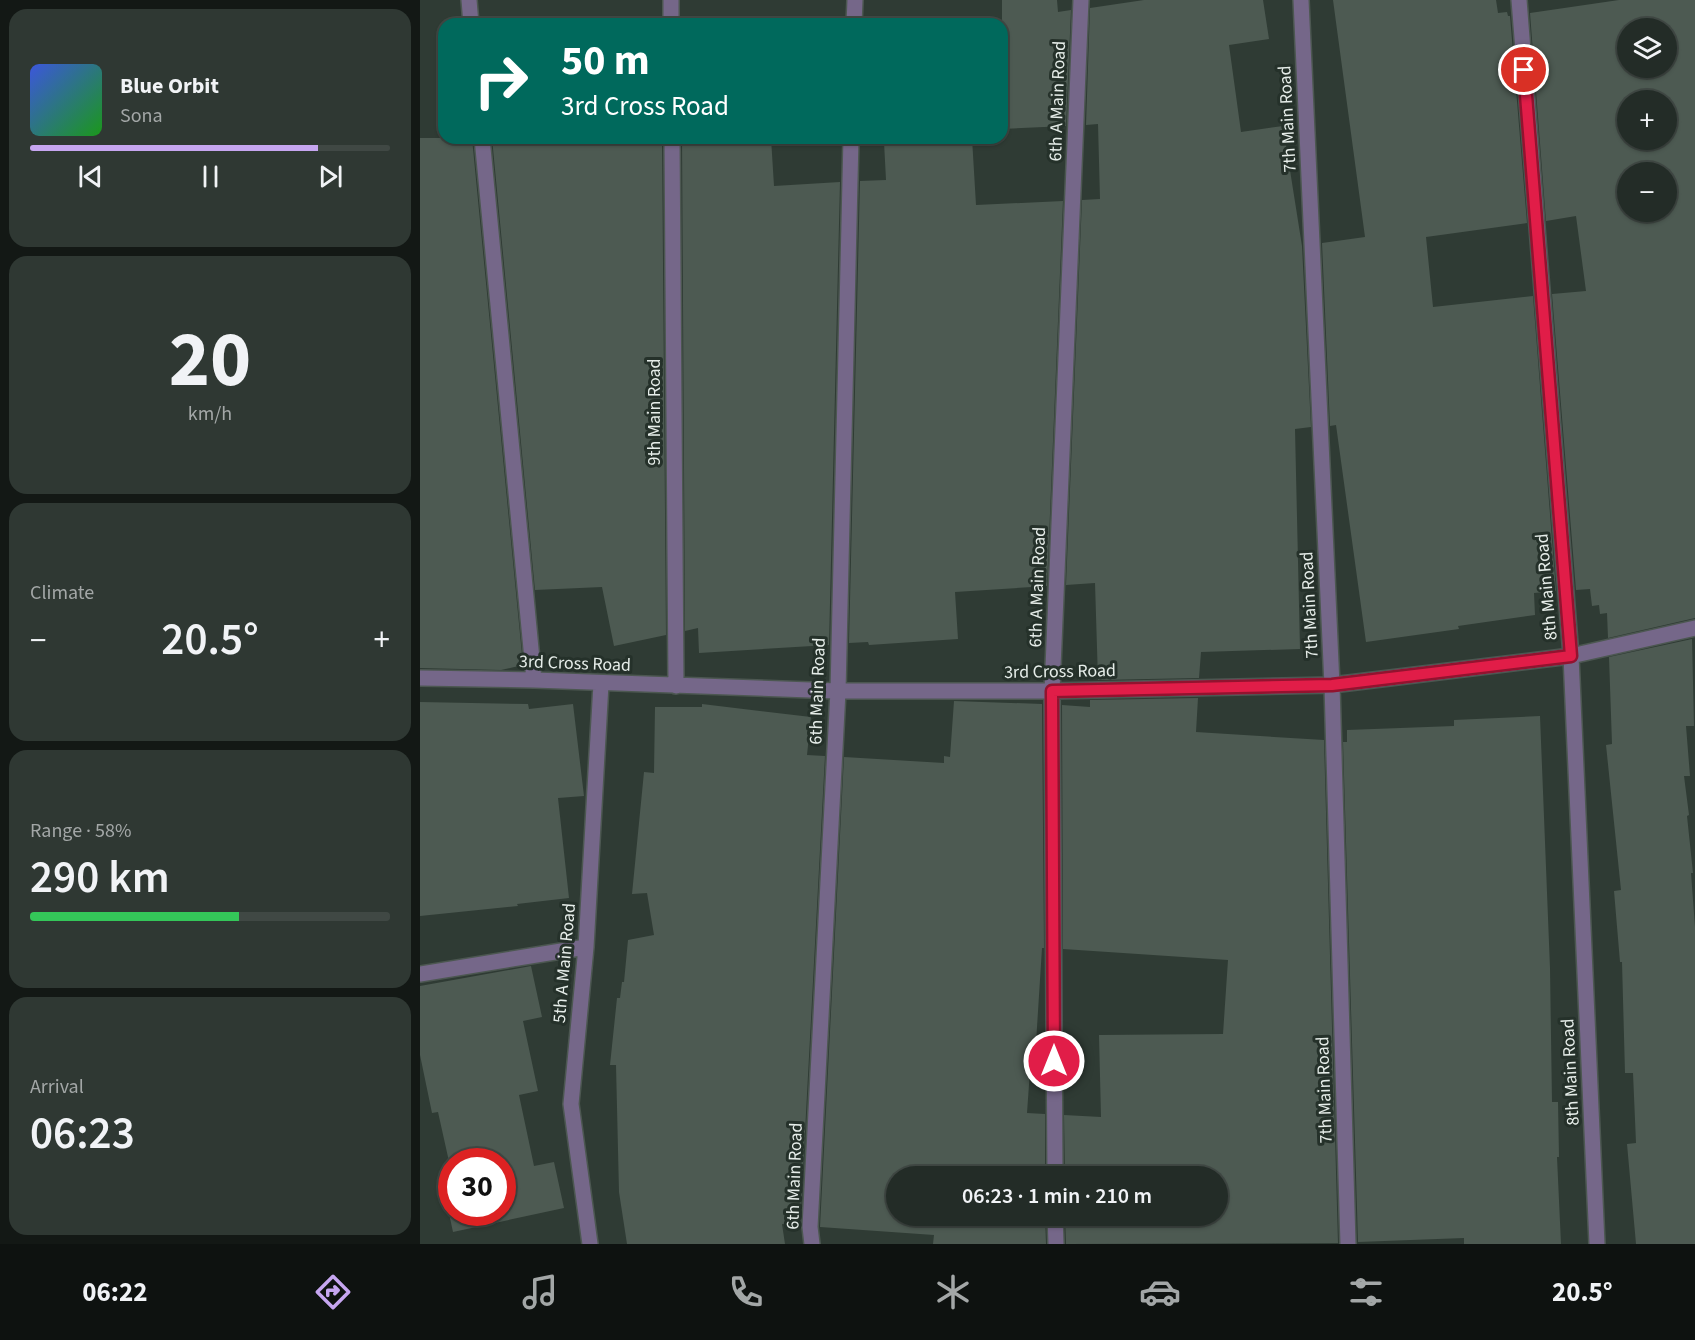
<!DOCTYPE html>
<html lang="en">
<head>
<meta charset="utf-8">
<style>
	:root { --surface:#232c27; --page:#2f3833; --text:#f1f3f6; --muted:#a3a7a7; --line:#404844; --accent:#c6a6f0 }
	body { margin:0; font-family:"Source Sans 3",sans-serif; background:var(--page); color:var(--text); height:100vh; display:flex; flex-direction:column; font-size:22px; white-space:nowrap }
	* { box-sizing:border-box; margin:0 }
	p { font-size:20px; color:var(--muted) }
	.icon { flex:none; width:33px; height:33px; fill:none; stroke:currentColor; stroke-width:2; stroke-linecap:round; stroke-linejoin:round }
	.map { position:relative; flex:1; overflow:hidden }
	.side { display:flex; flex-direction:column; gap:9px; padding:9px; background:#131815; width:420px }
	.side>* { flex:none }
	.hud { position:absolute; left:18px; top:18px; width:570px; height:126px; border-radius:18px; box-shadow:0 2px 4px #0004,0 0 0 2px var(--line); background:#00695c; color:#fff; overflow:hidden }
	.controls { position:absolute; left:1197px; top:18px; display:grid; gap:12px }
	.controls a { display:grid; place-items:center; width:60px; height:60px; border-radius:50%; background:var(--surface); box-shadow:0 2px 4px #0004,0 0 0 2px var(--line); font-size:30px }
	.speed { position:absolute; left:18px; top:1148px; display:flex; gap:12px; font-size:30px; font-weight:700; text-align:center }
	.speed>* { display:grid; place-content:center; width:78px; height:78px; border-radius:50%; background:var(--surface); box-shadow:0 2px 4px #0004,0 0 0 2px var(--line); line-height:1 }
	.speed .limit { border:9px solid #d22; background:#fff; color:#111 }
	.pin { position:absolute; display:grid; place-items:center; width:51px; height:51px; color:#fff; margin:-26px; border:3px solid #fff; border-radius:50%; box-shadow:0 2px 6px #0007 }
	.me { position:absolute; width:66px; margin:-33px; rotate:0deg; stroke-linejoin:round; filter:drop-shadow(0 0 4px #0008) }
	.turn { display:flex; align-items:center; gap:21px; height:126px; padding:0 24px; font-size:27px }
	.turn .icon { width:78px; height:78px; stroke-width:2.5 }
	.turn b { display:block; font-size:42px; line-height:51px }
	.big { font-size:45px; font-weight:600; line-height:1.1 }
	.side .widget { flex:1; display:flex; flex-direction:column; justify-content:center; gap:9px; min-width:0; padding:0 21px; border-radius:18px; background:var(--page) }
	.side .dial { align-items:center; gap:0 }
	.dial b { font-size:78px; line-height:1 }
	.song { display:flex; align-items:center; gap:18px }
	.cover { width:72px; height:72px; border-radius:9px; background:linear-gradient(135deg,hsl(230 70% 55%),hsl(120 70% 35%)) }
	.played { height:6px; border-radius:3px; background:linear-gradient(90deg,var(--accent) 80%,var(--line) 80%) }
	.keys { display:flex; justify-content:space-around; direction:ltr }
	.heat { display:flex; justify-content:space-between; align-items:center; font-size:33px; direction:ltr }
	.charge { height:9px; border-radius:4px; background:linear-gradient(90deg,#34c759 58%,var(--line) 0) }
	.trip { position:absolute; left:466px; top:1166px; width:342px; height:60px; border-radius:30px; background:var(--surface); box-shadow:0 2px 4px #0004,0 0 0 2px var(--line); font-weight:600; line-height:60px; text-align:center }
	.dock { display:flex; height:96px; justify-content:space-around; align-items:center; background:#0e1210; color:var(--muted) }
	.dock .icon { width:42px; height:42px }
	.dock .active { color:var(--accent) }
	.dock b { font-size:27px; color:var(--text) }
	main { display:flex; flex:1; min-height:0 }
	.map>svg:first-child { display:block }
	.building { fill:#4d5a52; fill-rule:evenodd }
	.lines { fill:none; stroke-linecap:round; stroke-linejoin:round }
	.minor-casing { stroke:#4c5751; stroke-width:18 }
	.minor { stroke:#756789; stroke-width:15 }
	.route-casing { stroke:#92132f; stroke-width:15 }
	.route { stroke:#e11d48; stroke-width:10 }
	.labels { text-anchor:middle; stroke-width:6; stroke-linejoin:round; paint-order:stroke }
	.street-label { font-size:18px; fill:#e6ede9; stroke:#25312a }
</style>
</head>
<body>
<main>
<section class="side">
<div class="widget">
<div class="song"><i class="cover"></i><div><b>Blue Orbit</b><p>Sona</p></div></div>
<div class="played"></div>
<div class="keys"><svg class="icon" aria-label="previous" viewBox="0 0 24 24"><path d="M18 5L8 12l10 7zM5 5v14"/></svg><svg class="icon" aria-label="pause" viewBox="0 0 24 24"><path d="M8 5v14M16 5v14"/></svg><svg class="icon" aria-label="next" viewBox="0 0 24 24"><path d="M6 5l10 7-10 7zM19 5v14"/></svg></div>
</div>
<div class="widget dial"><b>20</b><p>km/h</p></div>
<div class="widget"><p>Climate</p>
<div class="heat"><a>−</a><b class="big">20.5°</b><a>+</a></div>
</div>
<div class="widget"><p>Range · 58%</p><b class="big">290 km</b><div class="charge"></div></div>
<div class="widget"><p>Arrival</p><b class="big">06:23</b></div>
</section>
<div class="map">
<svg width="1275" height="1244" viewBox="0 0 1275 1244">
	<rect width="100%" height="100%" fill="#2f3b34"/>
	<!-- building -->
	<path class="building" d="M582,0H637L638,12L651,10L646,126L582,129Z
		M724,0H843L849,39L809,45L821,132L863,126L882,246L891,427L875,429L880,649L781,652L779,678L678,680L675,583L646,585L662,200L680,199L678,124L666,125L670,8Z
		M913,0H1076L1078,13L1087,12L1088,16H1090L1107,223L1006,237L1013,307L1113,296L1136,591L1114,593L1115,615L1038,626L1039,629L946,642L916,425L910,426L902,243L945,237Z
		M1199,0H1275V618L1188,638L1187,613L1180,614L1179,605L1172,606L1170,589L1156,590L1132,294L1166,291L1156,216L1126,221L1110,13ZM1208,28H1246V68H1208ZM1208,100H1246V140H1208ZM1208,172H1246V212H1208Z
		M0,138H52L103,665L81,670L0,668Z
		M72,138H242L246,635L194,646L182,587L115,590Z
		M262,138H351L354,186L420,182L409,645L279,653L278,628L265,631Z
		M532,138H552L556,205L643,201L627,586L535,592L538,639L449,645L448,642L429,643L440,181L466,180L464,142Z
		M1272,639L1274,726H1266L1270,776H1264L1269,815L1267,816L1273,873H1271L1275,927V1244H1216L1207,1144L1216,1143L1213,1073H1205L1202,962H1200L1194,891L1201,890L1186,745L1192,744L1189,657Z
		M778,698L776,732L904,740L918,1243L646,1244L645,1215H798V1176H645L644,1115L681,1117L679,1035L803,1034L808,960L643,949L642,705L670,707V700Z
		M534,701L622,704L624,948H622L616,1043L612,1042L607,1113L625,1114V1176H477V1215H625L626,1244H513L514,1235L400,1227L424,757L524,763V756L530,757Z
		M0,702L108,704L109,709L153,704L164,796L138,798L149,898L97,904L98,906L0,916Z
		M282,704L391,717L387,755L405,756L380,1226L362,1224L365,1244H207L199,1192L196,1065H190L197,998H200L202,982H204L208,940L234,935L227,893L212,894L224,772L234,773L235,707H282Z
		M1120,716L1130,968L1132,1102H1138L1139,1157H1137L1141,1244H1044V1238L938,1242L923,742H927V730L1034,726V720Z
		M111,966L122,1017L103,1021L118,1091L99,1095L114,1166L134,1162L144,1208L33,1232L23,1185L32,1183V1212H82V1161H32V1175L18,1112L12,1113L0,1055V986Z"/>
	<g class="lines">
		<defs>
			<path id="minor" d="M49,0L51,24
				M251,0V24
				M881,0L912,685L928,1244
				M1099,0L1151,656L1177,1244
				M434,24L435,0
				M62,138L114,680
				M252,138L256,686
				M0,678L114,680L418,691H632L912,685L1151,656L1275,628
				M0,974L166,947
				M635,1176L632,691L661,0
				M635,1215L636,1244
				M170,1244L151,1104L166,947L181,684
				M392,1244L390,1227L418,691L431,138"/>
		</defs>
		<!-- minor casing -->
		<use href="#minor" class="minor-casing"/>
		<!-- minor -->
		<use href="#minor" class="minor"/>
	</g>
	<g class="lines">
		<defs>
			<path id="route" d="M634,1061L632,691L912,685L1151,656L1104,70"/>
		</defs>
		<!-- route casing -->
		<use href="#route" class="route-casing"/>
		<!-- route -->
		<use href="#route" class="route"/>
	</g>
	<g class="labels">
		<!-- street labels -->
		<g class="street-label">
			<text transform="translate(637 101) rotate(-88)" y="6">6th A Main Road</text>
			<text transform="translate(867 119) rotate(-93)" y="6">7th Main Road</text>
			<text transform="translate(234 412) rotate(-90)" y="6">9th Main Road</text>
			<text transform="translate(617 587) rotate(-88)" y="6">6th A Main Road</text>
			<text transform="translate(1126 587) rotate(-95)" y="6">8th Main Road</text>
			<text transform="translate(889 605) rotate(-93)" y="6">7th Main Road</text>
			<text transform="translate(155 663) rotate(2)" y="6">3rd Cross Road</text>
			<text transform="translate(640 671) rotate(-1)" y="6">3rd Cross Road</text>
			<text transform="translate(397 691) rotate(-88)" y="6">6th Main Road</text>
			<text transform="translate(144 963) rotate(-85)" y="6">5th A Main Road</text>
			<text transform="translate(1150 1072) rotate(-93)" y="6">8th Main Road</text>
			<text transform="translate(904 1090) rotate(-92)" y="6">7th Main Road</text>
			<text transform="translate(374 1176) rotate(-88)" y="6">6th Main Road</text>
		</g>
	</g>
</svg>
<div class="controls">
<a><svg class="icon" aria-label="layers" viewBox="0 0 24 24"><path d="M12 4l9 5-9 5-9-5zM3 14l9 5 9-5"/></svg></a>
<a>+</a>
<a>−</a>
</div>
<div class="speed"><div class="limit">30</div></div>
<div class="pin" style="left:1104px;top:70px;background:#d93025"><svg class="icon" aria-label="arrive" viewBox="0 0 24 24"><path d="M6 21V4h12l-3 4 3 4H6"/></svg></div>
<svg class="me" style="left:634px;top:1061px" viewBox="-20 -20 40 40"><circle r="17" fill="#e11d48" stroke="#fff" stroke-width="3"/><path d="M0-11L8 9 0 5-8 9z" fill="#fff"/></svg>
<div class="trip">06:23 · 1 min · 210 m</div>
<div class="hud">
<div class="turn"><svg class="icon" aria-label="right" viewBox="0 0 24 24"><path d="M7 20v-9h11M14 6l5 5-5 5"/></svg><div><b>50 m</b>3rd Cross Road</div></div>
</div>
</div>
</main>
<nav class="dock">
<b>06:22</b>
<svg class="icon active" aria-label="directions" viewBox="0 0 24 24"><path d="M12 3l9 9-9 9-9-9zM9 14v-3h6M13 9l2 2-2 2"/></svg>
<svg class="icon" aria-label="music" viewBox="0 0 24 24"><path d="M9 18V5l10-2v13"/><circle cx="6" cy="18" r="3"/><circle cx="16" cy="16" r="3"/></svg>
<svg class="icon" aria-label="phone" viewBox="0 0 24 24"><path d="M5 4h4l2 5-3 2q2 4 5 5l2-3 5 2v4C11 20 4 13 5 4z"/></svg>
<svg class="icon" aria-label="climate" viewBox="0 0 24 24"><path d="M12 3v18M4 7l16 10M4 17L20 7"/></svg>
<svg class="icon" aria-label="car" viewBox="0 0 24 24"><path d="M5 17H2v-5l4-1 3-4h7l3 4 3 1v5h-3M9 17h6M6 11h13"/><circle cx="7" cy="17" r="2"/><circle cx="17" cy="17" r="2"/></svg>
<svg class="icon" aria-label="filters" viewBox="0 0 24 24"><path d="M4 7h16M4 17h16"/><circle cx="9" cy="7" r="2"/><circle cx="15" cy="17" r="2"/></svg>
<b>20.5°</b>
</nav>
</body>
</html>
